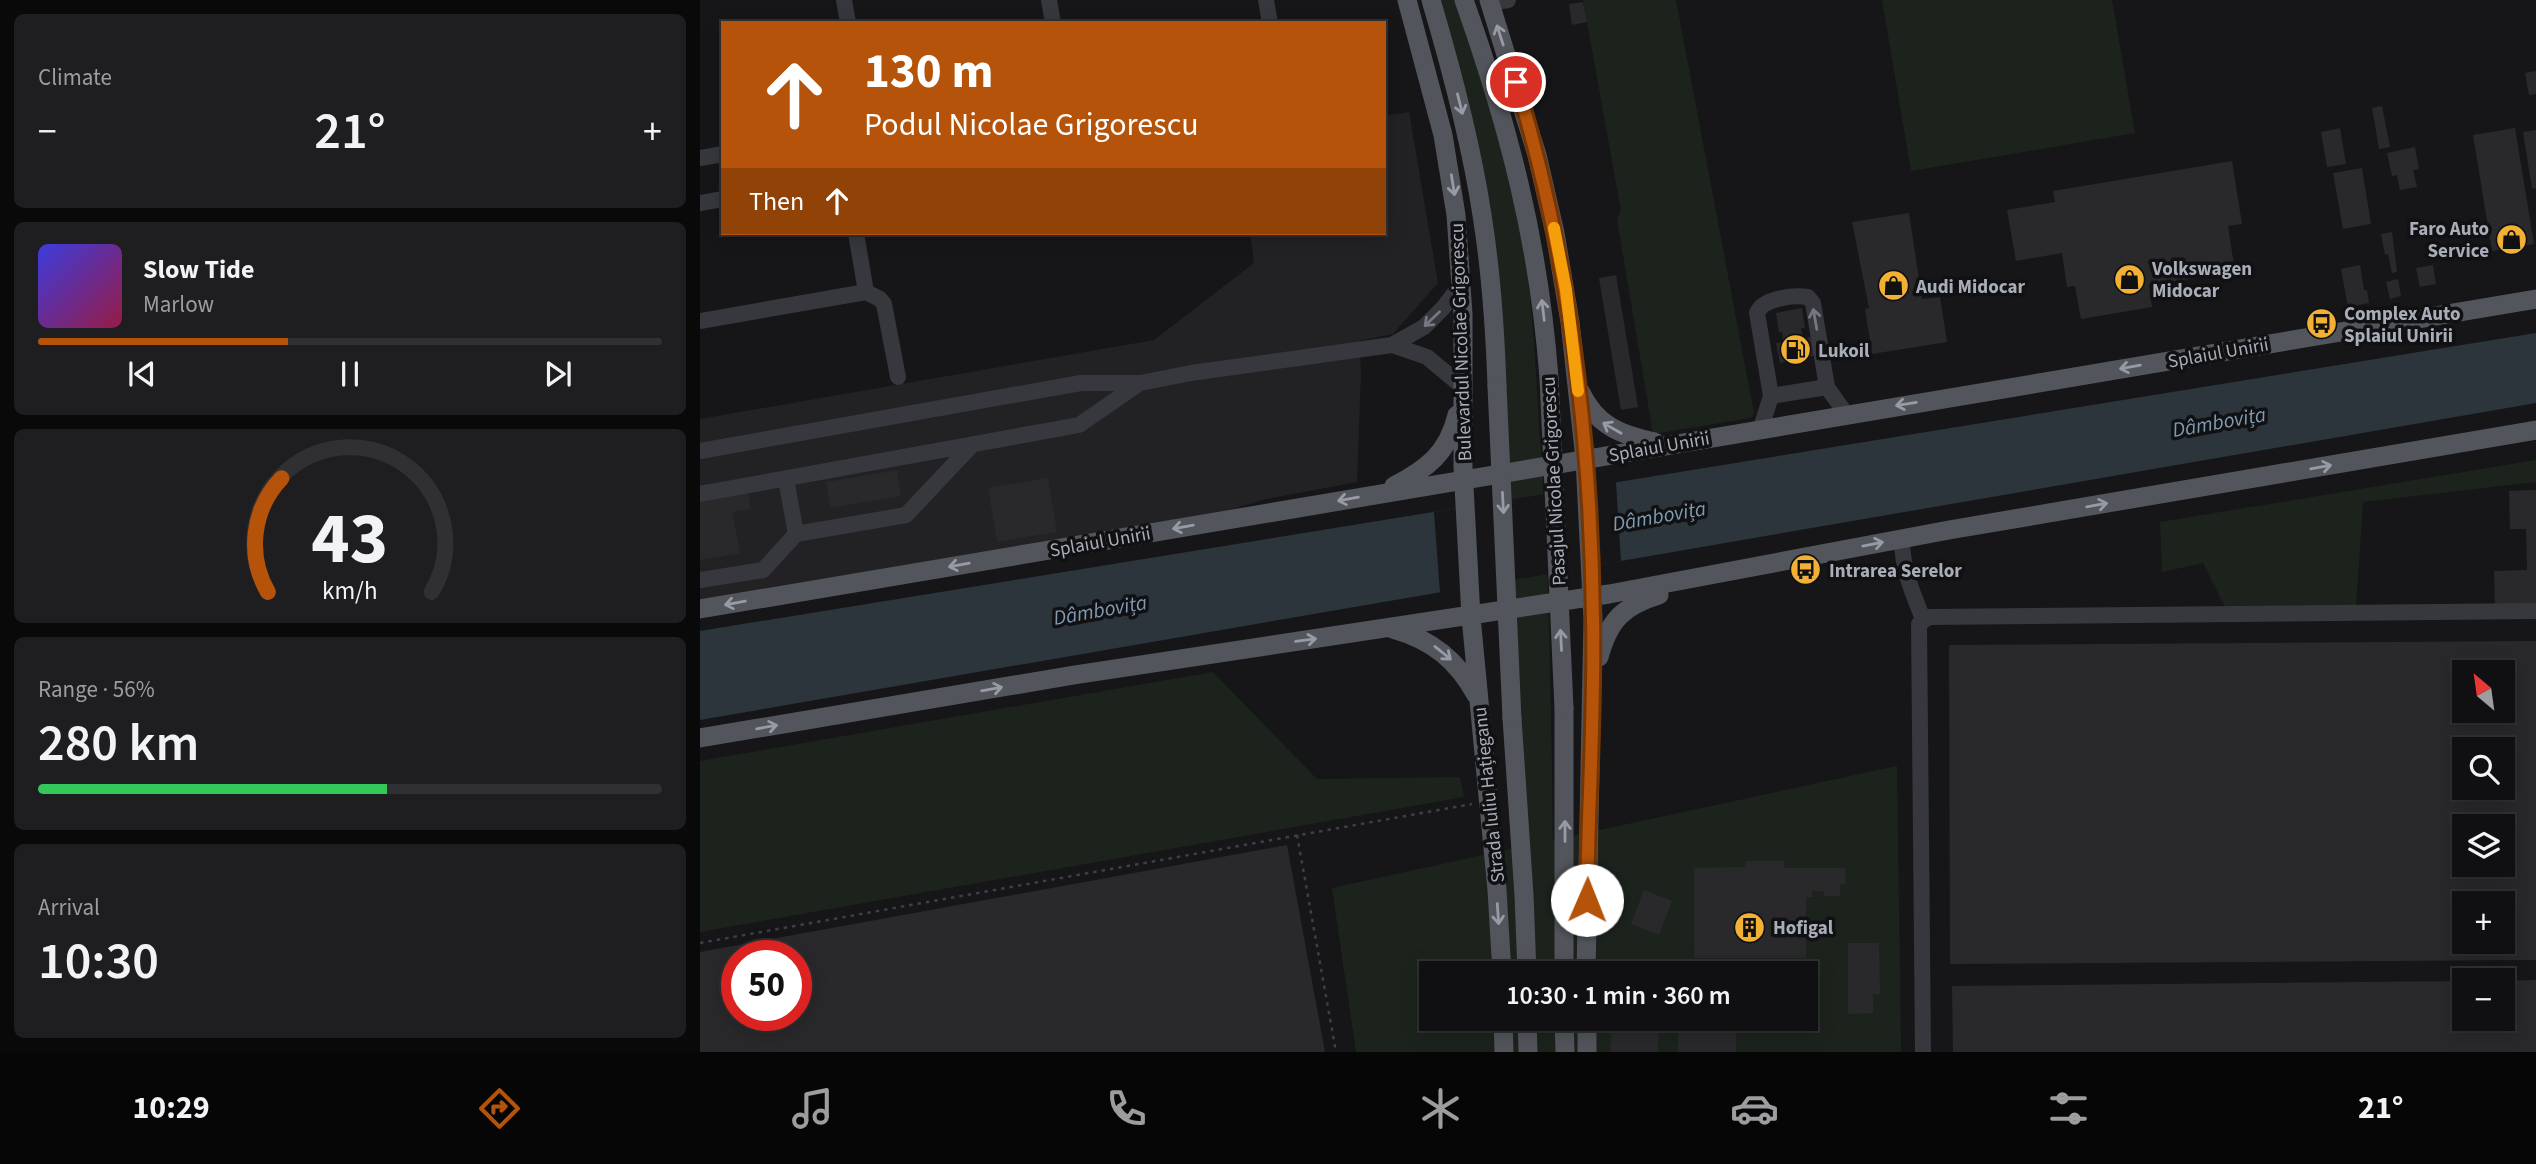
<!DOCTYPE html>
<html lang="en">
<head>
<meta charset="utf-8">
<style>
	:root { --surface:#101012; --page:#1e1e20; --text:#f1f3f6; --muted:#9c9d9f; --line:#303032; --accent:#b45309 }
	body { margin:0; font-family:"Source Sans 3",sans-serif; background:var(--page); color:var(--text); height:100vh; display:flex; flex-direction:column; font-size:26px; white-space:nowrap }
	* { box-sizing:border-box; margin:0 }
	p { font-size:23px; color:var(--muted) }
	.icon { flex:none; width:38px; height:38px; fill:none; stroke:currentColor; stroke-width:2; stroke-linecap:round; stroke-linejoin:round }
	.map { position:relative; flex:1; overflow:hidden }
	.side { display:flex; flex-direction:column; gap:14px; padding:14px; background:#09090a; width:700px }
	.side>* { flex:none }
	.top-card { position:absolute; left:21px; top:21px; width:665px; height:214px; border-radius:0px; box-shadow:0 4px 18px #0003,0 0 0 2px var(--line); background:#b45309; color:#fff; overflow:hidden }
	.needle { width:46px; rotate:331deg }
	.buttons { position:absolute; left:1752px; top:660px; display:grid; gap:14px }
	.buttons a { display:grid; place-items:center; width:63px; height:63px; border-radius:0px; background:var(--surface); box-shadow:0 4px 18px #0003,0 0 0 2px var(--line); font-size:35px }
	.speed { position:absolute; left:21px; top:940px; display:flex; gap:14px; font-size:35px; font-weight:700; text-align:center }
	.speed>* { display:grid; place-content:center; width:91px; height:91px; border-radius:50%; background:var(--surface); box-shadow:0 4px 18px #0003,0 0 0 2px var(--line); line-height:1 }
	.speed .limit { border:10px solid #d22; background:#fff; color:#111 }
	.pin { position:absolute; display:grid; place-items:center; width:60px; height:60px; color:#fff; margin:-30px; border:4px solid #fff; border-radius:50%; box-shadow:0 2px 7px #0007 }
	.me { position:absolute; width:77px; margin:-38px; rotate:1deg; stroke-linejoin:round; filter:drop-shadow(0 0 5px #0008) }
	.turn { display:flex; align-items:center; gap:24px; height:147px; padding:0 28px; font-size:32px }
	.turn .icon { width:91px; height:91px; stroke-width:2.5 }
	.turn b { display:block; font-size:49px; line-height:60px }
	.then { display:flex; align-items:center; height:66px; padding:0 28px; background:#0003; gap:14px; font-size:26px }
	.big { font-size:52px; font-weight:600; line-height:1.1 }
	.side .tile { flex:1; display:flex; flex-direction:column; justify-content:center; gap:10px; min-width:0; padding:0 24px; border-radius:10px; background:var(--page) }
	.side .dial { align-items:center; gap:0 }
	.dial svg { height:182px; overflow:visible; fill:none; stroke:var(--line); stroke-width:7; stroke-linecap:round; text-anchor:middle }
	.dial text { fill:var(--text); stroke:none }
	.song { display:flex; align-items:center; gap:21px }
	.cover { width:84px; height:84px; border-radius:10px; background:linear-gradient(135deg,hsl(240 70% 55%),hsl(340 70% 35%)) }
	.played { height:7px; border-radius:4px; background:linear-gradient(90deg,var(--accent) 40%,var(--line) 40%) }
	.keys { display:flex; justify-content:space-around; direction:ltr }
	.heat { display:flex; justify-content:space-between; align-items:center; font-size:38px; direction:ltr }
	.charge { height:10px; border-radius:5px; background:linear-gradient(90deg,#34c759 56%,var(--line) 0) }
	.trip { position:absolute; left:719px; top:961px; width:399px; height:70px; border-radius:0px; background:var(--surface); box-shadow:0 4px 18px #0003,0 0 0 2px var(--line); font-weight:600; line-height:70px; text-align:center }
	.tab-bar { display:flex; height:112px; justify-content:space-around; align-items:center; background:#060607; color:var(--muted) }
	.tab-bar .icon { width:49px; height:49px }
	.tab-bar .selected { color:var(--accent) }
	.tab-bar b { font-size:32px; color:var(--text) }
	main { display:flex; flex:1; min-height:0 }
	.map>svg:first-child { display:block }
	.built { fill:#222225 }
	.green { fill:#1c231d; fill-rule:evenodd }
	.water { fill:#2c353c }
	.pier { fill:#161618 }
	.building { fill:#29292c; fill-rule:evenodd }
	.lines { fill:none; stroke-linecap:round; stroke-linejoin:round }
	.path { stroke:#3d3f44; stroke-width:2.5; stroke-dasharray:3.5 5; stroke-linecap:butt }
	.minor { stroke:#37383d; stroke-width:16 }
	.major { stroke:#53555c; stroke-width:19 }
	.major-bridge { stroke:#53555c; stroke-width:19 }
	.oneway { stroke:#979ba6 }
	.oneway2 { stroke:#757881 }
	.route-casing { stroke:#753606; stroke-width:18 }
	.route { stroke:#b45309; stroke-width:12 }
	.slow { stroke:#f59e0b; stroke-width:12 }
	.labels { text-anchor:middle; stroke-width:7; stroke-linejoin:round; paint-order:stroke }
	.poi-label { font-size:19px; font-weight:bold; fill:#a8adb8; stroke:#111113; text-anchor:start }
	.street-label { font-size:19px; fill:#a8adb8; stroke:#111113 }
	.water-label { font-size:21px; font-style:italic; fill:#7f9bb3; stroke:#111113 }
</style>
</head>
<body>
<main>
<section class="side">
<div class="tile"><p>Climate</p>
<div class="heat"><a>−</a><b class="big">21°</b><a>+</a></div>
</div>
<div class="tile">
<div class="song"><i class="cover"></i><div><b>Slow Tide</b><p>Marlow</p></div></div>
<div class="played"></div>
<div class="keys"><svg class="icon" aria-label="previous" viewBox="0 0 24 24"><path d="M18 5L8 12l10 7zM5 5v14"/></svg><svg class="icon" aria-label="pause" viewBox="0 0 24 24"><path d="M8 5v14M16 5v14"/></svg><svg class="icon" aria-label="next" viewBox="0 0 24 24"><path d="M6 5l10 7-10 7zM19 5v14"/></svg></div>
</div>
<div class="tile dial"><svg viewBox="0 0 100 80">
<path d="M14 69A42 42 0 1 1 86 69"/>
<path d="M14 69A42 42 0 0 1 20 19" stroke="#b45309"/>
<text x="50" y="56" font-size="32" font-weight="700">43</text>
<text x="50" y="72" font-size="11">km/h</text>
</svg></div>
<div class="tile"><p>Range · 56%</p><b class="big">280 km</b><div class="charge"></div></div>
<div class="tile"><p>Arrival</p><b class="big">10:30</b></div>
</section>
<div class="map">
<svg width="1836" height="1052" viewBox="0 0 1836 1052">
	<rect width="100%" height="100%" fill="#161618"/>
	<!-- built -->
	<path class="built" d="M709,112L738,283L693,334L659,341L661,372L657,482L566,499L513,515L0,602V419L454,340L554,263L550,233H684V116Z"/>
	<!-- green -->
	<path class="green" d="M739,0H755C781,79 807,157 822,239C833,300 835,362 839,423C849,562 851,701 853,840L1197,766L1201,1052H656L632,888L829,845L803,378ZM732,973H1106V1018H732Z
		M883,0H976L1054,413L1051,418L953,434L917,219L921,211Z
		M1182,0H1412L1435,133L1211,171Z
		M1836,460V482L1663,502L1656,607H1525L1503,563L1462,572L1460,522Z
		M513,672L617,779L760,777L764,797L0,932V761Z"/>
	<!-- water -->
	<path class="water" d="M1836,333V403L0,720V631Z"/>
	<!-- pier -->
	<path class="pier" d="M916,482L921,561L740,593L734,512Z"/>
	<!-- building -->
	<path class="building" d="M883,2L887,22L872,25L869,4Z
		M1836,71V94L1829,95L1825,73Z
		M1682,106L1690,147L1679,149L1672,108Z
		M1640,128L1646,164L1627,167L1621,132Z
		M1815,128L1834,244L1792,251L1773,135Z
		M1836,130V188L1832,189L1823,132Z
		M1715,147L1719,169L1713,170L1717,187L1700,190L1697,175L1692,176L1687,153Z
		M1532,161L1542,224L1528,226L1535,272L1449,285L1452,307L1381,319L1375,286L1367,287L1362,253L1316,261L1307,210L1355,202L1353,191Z
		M1662,168L1671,224L1643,229L1633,173Z
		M1209,213L1222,299L1240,297L1247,342L1172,354L1165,309L1169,308L1152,222Z
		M1692,232L1697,272L1692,273L1688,254L1685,255L1681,234Z
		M1660,265L1664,290H1667L1669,303L1648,307L1641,269Z
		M1733,265L1736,284L1720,287L1716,268Z
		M916,275L938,407L921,410L899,278Z
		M1698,279L1701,296L1690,299L1686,282Z
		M1102,308L1105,328H1101L1103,338L1111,337L1114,356L1080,363L1076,343L1083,342L1082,332H1079L1076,313Z
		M197,470L201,496L130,508L126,482Z
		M348,478L357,532L297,542L288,488Z
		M1836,490V607L1795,608L1794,571L1827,570L1826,529H1810L1809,491Z
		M48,492L51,509L32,512L40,553L0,560V501Z
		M1836,641V960L1250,964L1249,645ZM1764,672H1802V710H1764ZM1764,749H1802V788H1764ZM1764,826H1802V864H1764ZM1764,903H1802V942H1764Z
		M587,845L625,1052H0V952ZM37,956H96V1015H37Z
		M1046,861H1084V868H1145L1146,884H1140V896H1124V891H1112L1113,897H1106V958H994V868L1046,867Z
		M944,890L972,901L959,935L931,924Z
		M1148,943H1179L1180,994H1173V1013L1148,1014Z
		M914,964L954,967V973H914Z
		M1836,980V1052H1253L1252,986L1764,981V1018H1802V981Z
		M912,1018H959L958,1052H910Z
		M978,1018H1036V1052H978Z"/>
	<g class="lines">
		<!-- path -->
		<path class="path" d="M597,835L636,1052
			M0,943L772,804"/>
		<!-- minor -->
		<path class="minor" d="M144,0L148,23
			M349,0L353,23
			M566,0L570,23
			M790,3L808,0
			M0,158L23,154
			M0,203L23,199
			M156,233L166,292
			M0,321L166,292L180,299L184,304L198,377
			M692,345L727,357L763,387
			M1071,396L1057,313C1063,298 1093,295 1108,297L1113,303L1127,387
			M1061,428L1071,396L1127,387L1146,414
			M0,451L381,383H440
			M86,479L96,534
			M0,494L379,425L440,383L491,373L692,345L724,327L743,308L762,283
			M1202,539C1202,568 1212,592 1223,619
			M0,580L63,570L96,534L206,515L273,444
			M1223,1052L1219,624L1229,617L1836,611"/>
		<!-- major -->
		<path class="major" d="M707,0L743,135L756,215L763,314V467L771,617L797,890L802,973
			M731,0C752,71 771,142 782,215C791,271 795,329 797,386
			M764,0C809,127 839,243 849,378
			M789,0L837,155L855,233L870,322L885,459L893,619L886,973
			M880,391C896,425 920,435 955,442
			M694,486C727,469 748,453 757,415
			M0,609L1836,299
			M693,629C732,640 757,660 776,695
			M899,657C909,620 923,606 959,595
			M812,718L824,895L827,973
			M0,738L374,675L909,594L1249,530L1836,430
			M864,973V708
			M803,1018L804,1052
			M827,1018L828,1052
			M864,1018L865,1052
			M887,1018V1052"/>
		<!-- major-bridge -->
		<path class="major-bridge" d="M849,378L864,708
			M797,386L812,718"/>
	</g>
	<!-- one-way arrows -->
	<defs><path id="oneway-shaft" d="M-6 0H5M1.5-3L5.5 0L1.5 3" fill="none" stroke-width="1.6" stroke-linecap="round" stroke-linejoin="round" transform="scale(1.75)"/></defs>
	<g class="oneway">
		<use href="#oneway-shaft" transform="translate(800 35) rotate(-108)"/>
		<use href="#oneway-shaft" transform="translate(760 104) rotate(76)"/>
		<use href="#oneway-shaft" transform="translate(753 185) rotate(81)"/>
		<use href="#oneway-shaft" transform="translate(843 310) rotate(-97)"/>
		<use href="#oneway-shaft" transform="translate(1430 367) rotate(170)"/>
		<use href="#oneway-shaft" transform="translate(1206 404) rotate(171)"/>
		<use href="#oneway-shaft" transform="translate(912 428) rotate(-150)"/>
		<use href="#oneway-shaft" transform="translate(1621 467) rotate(-10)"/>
		<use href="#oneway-shaft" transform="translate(648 499) rotate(170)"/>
		<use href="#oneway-shaft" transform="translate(803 503) rotate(87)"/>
		<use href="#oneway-shaft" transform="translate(1397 505) rotate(-10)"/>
		<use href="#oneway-shaft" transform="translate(483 527) rotate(170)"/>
		<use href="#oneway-shaft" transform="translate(1173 544) rotate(-11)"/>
		<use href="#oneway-shaft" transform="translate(259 565) rotate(170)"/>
		<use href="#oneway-shaft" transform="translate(35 603) rotate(170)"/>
		<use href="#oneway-shaft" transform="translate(606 640) rotate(-8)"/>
		<use href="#oneway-shaft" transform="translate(861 640) rotate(-93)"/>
		<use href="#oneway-shaft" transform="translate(743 653) rotate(39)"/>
		<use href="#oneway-shaft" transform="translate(292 689) rotate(-10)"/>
		<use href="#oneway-shaft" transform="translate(67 727) rotate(-10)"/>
		<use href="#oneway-shaft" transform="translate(865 831) rotate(-90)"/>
		<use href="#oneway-shaft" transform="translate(798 914) rotate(86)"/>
	</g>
	<g class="oneway2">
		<use href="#oneway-shaft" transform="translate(732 319) rotate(136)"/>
		<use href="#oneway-shaft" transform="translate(1115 319) rotate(-100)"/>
	</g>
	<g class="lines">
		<defs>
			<path id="route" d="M816,82C869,255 891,439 893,619C895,713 888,806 887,900"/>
		</defs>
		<!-- route casing -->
		<use href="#route" class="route-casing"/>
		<!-- route -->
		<use href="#route" class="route"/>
		<!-- slow -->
		<path class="slow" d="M854,228L866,290L878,391"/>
	</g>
	<!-- icons -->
	<defs>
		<symbol id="shop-disc" viewBox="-11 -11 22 22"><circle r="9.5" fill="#f2b134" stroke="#111113"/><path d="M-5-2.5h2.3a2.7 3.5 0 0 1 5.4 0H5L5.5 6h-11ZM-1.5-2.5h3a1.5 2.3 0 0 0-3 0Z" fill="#111"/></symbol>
		<symbol id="bus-disc" viewBox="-11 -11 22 22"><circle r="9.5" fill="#f2b134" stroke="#111113"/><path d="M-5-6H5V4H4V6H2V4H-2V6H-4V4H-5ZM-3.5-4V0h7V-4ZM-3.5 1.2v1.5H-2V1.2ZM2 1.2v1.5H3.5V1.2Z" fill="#111"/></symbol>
		<symbol id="fuel-disc" viewBox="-11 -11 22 22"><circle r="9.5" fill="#f2b134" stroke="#111113"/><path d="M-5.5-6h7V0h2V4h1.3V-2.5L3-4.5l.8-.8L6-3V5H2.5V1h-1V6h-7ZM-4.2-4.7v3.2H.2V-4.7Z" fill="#111"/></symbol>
		<symbol id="building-disc" viewBox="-11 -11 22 22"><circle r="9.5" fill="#f2b134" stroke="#111113"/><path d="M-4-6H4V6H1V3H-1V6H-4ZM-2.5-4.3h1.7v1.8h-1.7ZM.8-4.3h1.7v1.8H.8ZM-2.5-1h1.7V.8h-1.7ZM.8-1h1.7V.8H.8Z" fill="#111"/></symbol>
	</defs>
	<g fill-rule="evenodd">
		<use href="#shop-disc" x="1794" y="222" width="35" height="35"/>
		<use href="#shop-disc" x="1412" y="262" width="35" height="35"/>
		<use href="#shop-disc" x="1176" y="268" width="35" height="35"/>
		<use href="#bus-disc" x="1604" y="306" width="35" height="35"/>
		<use href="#fuel-disc" x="1078" y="332" width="35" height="35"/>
		<use href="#bus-disc" x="1088" y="552" width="35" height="35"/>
		<use href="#building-disc" x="1032" y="910" width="35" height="35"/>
	</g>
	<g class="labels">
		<!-- poi labels -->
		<g class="poi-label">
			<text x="1789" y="235" text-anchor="end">Faro Auto<tspan x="1789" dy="22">Service</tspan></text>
			<text x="1452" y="275">Volkswagen<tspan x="1452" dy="22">Midocar</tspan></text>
			<text x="1216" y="293">Audi Midocar</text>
			<text x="1644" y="320">Complex Auto<tspan x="1644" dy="22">Splaiul Unirii</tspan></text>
			<text x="1118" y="357">Lukoil</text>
			<text x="1129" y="577">Intrarea Serelor</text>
			<text x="1073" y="934">Hofigal</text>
		</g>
		<!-- street labels -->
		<g class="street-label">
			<text transform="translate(760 342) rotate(-92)" y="7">Bulevardul Nicolae Grigorescu</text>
			<text transform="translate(1518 352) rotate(-10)" y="7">Splaiul Unirii</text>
			<text transform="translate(959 446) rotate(-10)" y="7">Splaiul Unirii</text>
			<text transform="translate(853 481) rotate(-93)" y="7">Pasajul Nicolae Grigorescu</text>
			<text transform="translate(400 541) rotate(-10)" y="7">Splaiul Unirii</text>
			<text transform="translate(788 795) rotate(-96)" y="7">Strada Iuliu Hațieganu</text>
		</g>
		<!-- water labels -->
		<g class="water-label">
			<text transform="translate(1519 422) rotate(-10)" y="7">Dâmbovița</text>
			<text transform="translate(959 516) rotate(-10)" y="7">Dâmbovița</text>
			<text transform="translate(400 610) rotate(-10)" y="7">Dâmbovița</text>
		</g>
	</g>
</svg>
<div class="buttons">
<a><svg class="needle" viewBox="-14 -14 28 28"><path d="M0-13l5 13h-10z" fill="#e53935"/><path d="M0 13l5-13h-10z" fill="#9c9d9f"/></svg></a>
<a><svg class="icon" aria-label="search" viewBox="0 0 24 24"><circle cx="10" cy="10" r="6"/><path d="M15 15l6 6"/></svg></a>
<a><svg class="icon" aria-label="layers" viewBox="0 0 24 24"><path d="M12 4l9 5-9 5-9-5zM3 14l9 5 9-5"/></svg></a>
<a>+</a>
<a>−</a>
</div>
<div class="speed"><div class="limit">50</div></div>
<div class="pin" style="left:816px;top:82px;background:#d93025"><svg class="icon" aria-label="arrive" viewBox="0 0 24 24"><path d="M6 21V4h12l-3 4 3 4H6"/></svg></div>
<svg class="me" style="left:887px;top:900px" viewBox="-20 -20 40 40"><circle r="19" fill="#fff"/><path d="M0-13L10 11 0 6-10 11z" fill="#b45309"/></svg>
<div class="trip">10:30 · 1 min · 360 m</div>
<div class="top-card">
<div class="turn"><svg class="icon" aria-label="ahead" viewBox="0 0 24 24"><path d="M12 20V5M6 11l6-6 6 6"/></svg><div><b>130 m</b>Podul Nicolae Grigorescu</div></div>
<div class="then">Then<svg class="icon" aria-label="ahead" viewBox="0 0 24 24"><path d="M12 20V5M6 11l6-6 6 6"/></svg></div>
</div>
</div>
</main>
<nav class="tab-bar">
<b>10:29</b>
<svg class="icon selected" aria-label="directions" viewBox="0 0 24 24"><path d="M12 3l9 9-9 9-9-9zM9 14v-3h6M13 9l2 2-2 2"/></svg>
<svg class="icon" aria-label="music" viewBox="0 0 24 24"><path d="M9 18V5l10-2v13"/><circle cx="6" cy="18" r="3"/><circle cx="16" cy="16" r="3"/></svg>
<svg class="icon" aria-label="phone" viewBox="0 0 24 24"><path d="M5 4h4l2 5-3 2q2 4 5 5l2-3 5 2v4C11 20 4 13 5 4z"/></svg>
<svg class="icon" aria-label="climate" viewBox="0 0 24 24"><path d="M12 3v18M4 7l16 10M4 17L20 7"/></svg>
<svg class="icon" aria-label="car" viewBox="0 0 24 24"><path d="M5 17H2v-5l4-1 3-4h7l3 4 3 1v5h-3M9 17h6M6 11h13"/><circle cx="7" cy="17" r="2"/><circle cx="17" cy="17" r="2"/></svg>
<svg class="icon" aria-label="filters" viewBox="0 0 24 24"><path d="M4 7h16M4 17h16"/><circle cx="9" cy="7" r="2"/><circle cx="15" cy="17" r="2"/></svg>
<b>21°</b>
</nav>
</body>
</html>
